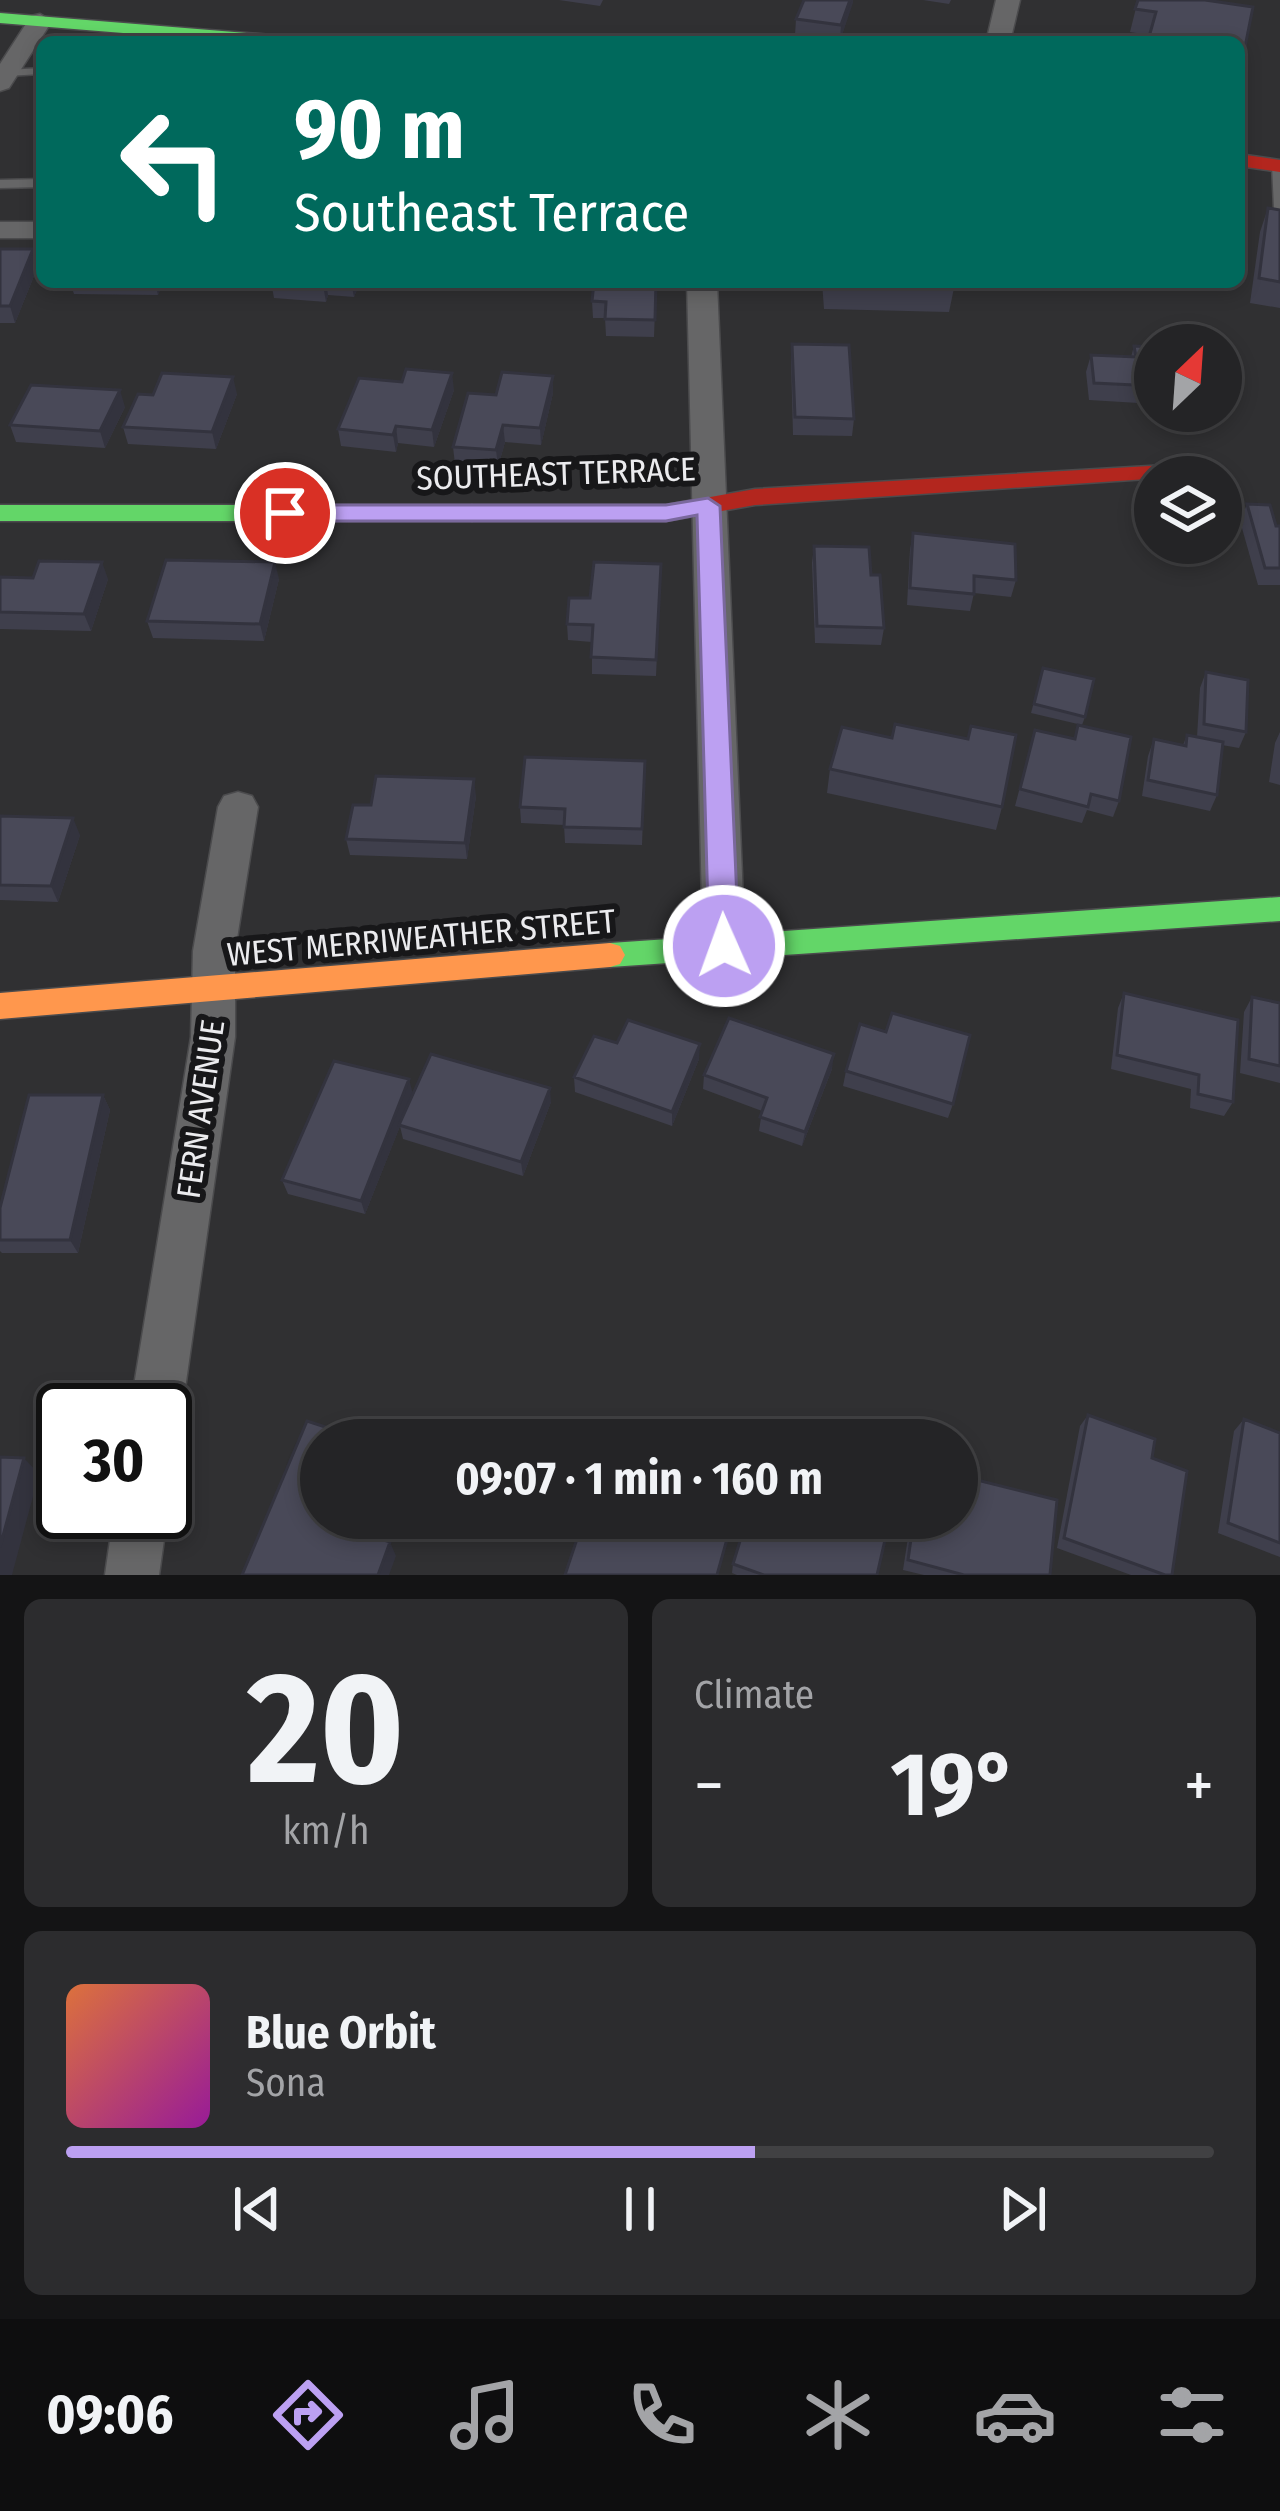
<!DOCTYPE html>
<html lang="en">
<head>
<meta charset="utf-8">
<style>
	:root { --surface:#242426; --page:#2c2c2e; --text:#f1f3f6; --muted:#a3a4a7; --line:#414143; --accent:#bca0f2 }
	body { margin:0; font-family:"Fira Sans Condensed",sans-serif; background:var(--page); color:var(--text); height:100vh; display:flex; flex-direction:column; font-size:45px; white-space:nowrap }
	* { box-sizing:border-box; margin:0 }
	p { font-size:39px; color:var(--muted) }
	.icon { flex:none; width:66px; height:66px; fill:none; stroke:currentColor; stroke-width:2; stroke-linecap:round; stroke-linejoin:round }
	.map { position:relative; height:1575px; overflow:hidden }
	.sheet { display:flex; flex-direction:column; gap:24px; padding:24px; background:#141415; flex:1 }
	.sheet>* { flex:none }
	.top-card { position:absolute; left:36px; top:36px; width:1209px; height:252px; border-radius:18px; box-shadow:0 6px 18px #0003,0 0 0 3px var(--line); background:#00695c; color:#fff; overflow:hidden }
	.needle { width:78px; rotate:25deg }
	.controls { position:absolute; left:1134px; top:324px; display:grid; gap:24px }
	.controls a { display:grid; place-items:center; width:108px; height:108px; border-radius:50%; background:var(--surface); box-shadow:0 6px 18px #0003,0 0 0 3px var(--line); font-size:60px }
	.speed { position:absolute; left:36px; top:1383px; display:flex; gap:24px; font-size:60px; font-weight:700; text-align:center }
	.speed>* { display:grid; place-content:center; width:156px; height:156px; border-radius:50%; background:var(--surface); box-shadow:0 6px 18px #0003,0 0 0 3px var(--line); line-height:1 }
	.speed .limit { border:6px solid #111; border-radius:18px; background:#fff; color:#111 }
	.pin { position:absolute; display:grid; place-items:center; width:102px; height:102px; color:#fff; margin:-51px; border:6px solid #fff; border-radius:50%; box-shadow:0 3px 12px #0007 }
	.me { position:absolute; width:132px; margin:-66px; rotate:358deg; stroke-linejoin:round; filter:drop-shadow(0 0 9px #0008) }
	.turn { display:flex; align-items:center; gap:42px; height:252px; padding:0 60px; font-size:54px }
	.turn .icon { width:156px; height:156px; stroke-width:2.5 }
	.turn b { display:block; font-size:84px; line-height:102px }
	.big { font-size:90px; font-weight:700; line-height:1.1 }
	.sheet .card { flex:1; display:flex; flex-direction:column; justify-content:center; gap:18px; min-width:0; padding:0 42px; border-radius:18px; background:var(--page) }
	.sheet .dial { align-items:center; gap:0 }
	.dial b { font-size:156px; line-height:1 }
	.song { display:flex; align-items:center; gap:36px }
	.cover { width:144px; height:144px; border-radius:18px; background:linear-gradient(135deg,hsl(20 70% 55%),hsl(300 70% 35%)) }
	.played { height:12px; border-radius:6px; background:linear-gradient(90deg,var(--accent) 60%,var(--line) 60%) }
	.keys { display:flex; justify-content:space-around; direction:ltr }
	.heat { display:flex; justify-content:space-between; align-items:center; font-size:66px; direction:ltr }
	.sheet .tiles { flex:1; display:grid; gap:24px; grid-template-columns:1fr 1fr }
	.card:last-child { grid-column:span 2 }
	.trip { position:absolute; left:300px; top:1419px; width:678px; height:120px; border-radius:60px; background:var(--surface); box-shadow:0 6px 18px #0003,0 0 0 3px var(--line); font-weight:700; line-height:120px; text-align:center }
	.tabs { display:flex; height:192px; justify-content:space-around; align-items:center; background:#0e0e0f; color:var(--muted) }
	.tabs .icon { width:84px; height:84px }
	.tabs .current { color:var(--accent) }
	.tabs b { font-size:54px; color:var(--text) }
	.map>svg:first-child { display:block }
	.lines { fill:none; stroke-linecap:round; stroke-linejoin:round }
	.lane-casing { stroke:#4b4b4d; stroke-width:3 }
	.street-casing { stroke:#4b4b4d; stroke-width:3 }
	.fast-casing { stroke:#4b4b4d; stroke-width:3 }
	.slow-casing { stroke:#4b4b4d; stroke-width:3 }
	.jam-casing { stroke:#4b4b4d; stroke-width:3 }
	.lane { fill:#666667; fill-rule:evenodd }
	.street { fill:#666667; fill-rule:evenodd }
	.fast { fill:#63d668; fill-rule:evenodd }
	.slow { fill:#ff974d; fill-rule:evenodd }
	.jam { fill:#b3261e; fill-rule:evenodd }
	.wall { fill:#3f3f4c }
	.shaded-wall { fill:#33333e }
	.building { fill:#494958; stroke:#33333e; stroke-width:3 }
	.route { fill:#bca0f2; stroke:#7a689d; stroke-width:3 }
	.labels { text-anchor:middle; stroke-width:12; stroke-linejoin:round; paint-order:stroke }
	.street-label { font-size:33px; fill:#ebebee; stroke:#171719 }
</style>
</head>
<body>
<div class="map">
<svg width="1280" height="1575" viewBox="0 0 1280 1575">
	<rect width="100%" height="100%" fill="#303032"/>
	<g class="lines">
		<defs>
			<path id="lane" d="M42,68V74L6,76L0,73L6,70Z
				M1278,161L1280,162V212L1274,208L1272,165Z
				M42,179V187L0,188V180Z"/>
			<path id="street" d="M996,0H1020L1010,42H986Z
				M40,14L52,21L9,88L0,91V64L31,16Z
				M0,222H42V238H0Z
				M687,282H717L745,946L739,958L724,964L709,958L703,946Z
				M238,792L252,796L258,807L235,951V1037L182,1410L174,1428L165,1432V1410H130L191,1037L193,951L218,807L224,796Z
				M165,1506L168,1512L159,1575H105L114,1512H165Z"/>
			<path id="fast" d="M0,13L296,37L304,42H234L0,23Z
				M0,505H472L484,513L472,521H0Z
				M1280,897V921L610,967L600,964L595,955L600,946L610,943Z"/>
			<path id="slow" d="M610,943L620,946L625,955L620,964L610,967L0,1019V993Z"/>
			<path id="jam" d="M1239,154L1280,160V172L1239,166Z
				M1184,464L1192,466V476L755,505L666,521H472L460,513L472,505H666L755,489Z"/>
		</defs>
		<!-- lane casing -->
		<use href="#lane" class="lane-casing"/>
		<!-- street casing -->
		<use href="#street" class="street-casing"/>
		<!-- fast casing -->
		<use href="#fast" class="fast-casing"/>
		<!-- slow casing -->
		<use href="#slow" class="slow-casing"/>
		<!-- jam casing -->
		<use href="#jam" class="jam-casing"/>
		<!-- lane -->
		<use href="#lane" class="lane"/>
		<!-- street -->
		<use href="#street" class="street"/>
		<!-- fast -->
		<use href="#fast" class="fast"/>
		<!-- slow -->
		<use href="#slow" class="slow"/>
		<!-- jam -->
		<use href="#jam" class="jam"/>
	</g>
	<!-- wall -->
	<path class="wall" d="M559,0H603L600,6Z
		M804,0H853L840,41L795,35L796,19Z
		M923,0H951L949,4Z
		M1138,0H1205L1253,7L1239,70V42H1147L1149,35L1130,32Z
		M1268,208L1280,210V308L1250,303L1260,232Z
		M0,249L38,266L15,323H0Z
		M70,282H163L158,295L74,294Z
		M271,282H360L354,297L328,295L326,302L274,298Z
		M656,282L654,337L606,336L605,318H593L592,301Z
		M822,282H953L954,288L949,312L824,309Z
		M792,344L854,419L852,436L793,435L791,361Z
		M1134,346L1155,347V404L1089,400L1086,372L1091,355L1131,357Z
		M454,390L434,447L398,443L396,452L341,446L338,429Z
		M553,393L541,445L505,442L498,467L455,464L453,447L496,395Z
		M237,394L216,449L128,444L123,427L153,395Z
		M125,407L105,448L16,442L10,425Z
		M1247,504L1276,526H1280V585H1258L1240,521Z
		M913,533L1016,580L1011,597L974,593L970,611L907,605L910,550Z
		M814,546L871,575L884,628L881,645L815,643L812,563Z
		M661,564L656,676L592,674V642L568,640L567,624L590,598Z
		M0,577L108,579L91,631L0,629Z
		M279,579L264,641L153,638L147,621Z
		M1043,668L1085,717L1082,725L1031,713Z
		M1206,672L1246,732L1239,748L1222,745L1217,795L1210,811L1142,796L1148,756L1154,739L1183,745L1187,735L1197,737L1200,688Z
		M1078,725L1119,801L1113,817L1087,810L1082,823L1015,806L1035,730L1074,739Z
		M1280,732V785L1269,782L1275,743Z
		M645,761L642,845L565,843L564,825L521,823L520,807Z
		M830,769L1002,807L996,830L827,793Z
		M476,796L467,859L350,855L346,839L371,805Z
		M0,816L80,835L58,902L0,900Z
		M1124,993L1233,1102L1224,1116L1190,1108L1191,1089L1111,1069L1118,1008Z
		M1252,997L1280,1003V1083L1240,1073L1244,1012Z
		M617,1043L699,1059L672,1126L575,1092L574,1077Z
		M832,1069L802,1146L759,1131L762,1111L703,1089L704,1075Z
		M846,1071L953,1104L948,1118L843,1086Z
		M413,1094L551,1102L523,1176L403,1139L400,1126L365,1214L288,1194L282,1180Z
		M103,1095L110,1110L78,1253H2L0,1251V1208Z
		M1088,1415L1152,1458L1172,1575H1131L1057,1548L1080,1426Z
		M1244,1419L1280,1433V1557L1218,1533L1234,1431Z
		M911,1518H957L1050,1575H924L903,1570Z
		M733,1564L877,1575H737L732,1573Z"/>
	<!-- shaded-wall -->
	<path class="shaded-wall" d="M850,0H853V3L840,41L841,25Z
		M33,249L38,266L15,323L10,306Z
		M155,282H163L158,295Z
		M324,282H326L328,295L326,302L323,285Z
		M351,282H360L354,297Z
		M452,373L454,390L434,447L432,430Z
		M553,376V393L541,445L540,428Z
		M233,377L237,394L216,449L212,432Z
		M120,390L125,407L105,448L100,431Z
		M503,425L505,442L498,467L496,450Z
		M396,426L398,443L396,452L393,435Z
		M102,562L108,579L91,631L84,614Z
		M275,562L279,579L264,641L260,624Z
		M474,779L476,796L467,859L465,843Z
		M73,818L80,835L58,902L51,886Z
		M700,1044L699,1059L672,1126V1112Z
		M834,1054L832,1069L802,1146L805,1132Z
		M409,1079L413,1094L365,1214L361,1201Z
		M550,1088L551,1102L523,1176L521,1162Z
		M103,1095L110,1110L78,1253L70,1240Z
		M24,1458L39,1474L12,1575H0V1547Z
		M336,1518H349L341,1537L334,1523Z
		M390,1542L396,1556L389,1575H378Z"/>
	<!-- building -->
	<path class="building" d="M804,0H850L841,25L796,19Z
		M1138,0H1205L1253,7L1244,52L1239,51V42H1182L1149,37L1156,12L1135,9Z
		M1268,208L1280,210V282L1259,278Z
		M0,249H33L10,306H0Z
		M280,282H324L323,285Z
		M594,282H656L655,320L605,319L606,302L592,301Z
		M826,282H953L954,288L826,284Z
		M792,344L849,345L854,419L795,417Z
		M1134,346L1155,347V386L1094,383L1091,355L1136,357Z
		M406,369L452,373L432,430L396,426L393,435L338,429L359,378L402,382Z
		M502,372L553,376L540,428L503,425L496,450L453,447L468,393L496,395Z
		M162,373L233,377L212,432L123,427L138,394L153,395Z
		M31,385L120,390L100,431L10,425Z
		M1247,504L1270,505L1276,526H1280V568H1265Z
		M913,533L1015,544L1016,580L974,576V594L910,588Z
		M814,546L869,547L871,575H880L884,628L817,626Z
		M166,560L275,562L260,624L147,621Z
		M39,561L102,562L84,614L0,612V577L33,578Z
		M594,562L661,564L656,660L591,657L593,625L567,624L569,598H590Z
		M1043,668L1094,679L1085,717L1034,704Z
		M1206,672L1248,680L1246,732L1204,724Z
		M895,724L968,739L971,726L1016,735L1002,807L830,769L842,727L892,738Z
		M1078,725L1131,737L1119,801L1091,794L1088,807L1020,789L1035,730L1075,739Z
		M1187,735L1223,742L1217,795L1148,780L1154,739L1186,746Z
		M525,757L645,761L642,829L564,827L565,809L520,807Z
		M376,776L474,779L465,843L346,839L353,805H371Z
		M0,816L73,818L51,886L0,885Z
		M1124,993L1238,1020L1233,1102L1198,1094L1199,1075L1117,1055Z
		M1252,997L1280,1003V1066L1249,1059Z
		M892,1013L970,1035L953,1104L846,1071L860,1024L886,1032Z
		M729,1018L834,1054L805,1132L760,1117L767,1098L704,1075Z
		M628,1020L700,1044L672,1112L574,1077L594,1036L617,1043Z
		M431,1054L550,1088L521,1162L399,1125Z
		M334,1061L409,1079L361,1201L282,1180Z
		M29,1095H103L70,1240H0V1208Z
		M1088,1415L1155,1439L1152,1458L1187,1471L1172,1575H1165L1064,1538Z
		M1244,1419L1280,1433V1543L1228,1523Z
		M307,1421L365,1440H321V1518H336L334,1523L390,1542L378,1575H242Z
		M0,1457L24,1458L0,1547Z
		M957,1475L1057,1500L1050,1575H964L908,1560L914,1518H957Z
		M584,1518H689L729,1532L717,1575H565Z
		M747,1518H890L877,1575H764L733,1564Z"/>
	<!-- route -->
	<path class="route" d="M708,498L720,506L739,946L724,958L709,946L697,515L666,521H285L274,513L285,505H666Z"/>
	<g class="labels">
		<!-- street labels -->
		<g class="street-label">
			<text transform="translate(556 473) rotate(-2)" y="12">SOUTHEAST TERRACE</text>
			<text transform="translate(421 937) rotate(-5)" y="12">WEST MERRIWEATHER STREET</text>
			<text transform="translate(200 1109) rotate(-82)" y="12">FERN AVENUE</text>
		</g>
	</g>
</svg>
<div class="controls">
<a><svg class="needle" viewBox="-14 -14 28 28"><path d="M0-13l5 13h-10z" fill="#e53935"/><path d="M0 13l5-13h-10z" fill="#a3a4a7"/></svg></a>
<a><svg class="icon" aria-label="layers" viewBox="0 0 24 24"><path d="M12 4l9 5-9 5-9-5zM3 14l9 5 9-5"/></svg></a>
</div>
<div class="speed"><div class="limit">30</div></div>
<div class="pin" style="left:285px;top:513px;background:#d93025"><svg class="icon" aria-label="arrive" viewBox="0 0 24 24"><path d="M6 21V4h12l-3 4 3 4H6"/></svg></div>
<svg class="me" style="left:724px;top:946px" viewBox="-20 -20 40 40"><circle r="17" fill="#bca0f2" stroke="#fff" stroke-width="3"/><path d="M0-11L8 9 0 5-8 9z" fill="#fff"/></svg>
<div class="trip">09:07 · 1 min · 160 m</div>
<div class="top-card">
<div class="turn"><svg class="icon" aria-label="left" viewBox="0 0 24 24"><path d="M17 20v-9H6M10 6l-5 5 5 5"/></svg><div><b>90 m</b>Southeast Terrace</div></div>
</div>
</div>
<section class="sheet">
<div class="tiles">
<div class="card dial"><b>20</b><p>km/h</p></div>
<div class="card"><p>Climate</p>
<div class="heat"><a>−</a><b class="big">19°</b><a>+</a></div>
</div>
<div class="card">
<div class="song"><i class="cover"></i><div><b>Blue Orbit</b><p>Sona</p></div></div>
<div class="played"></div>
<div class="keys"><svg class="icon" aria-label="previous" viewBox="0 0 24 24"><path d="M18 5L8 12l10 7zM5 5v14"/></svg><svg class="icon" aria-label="pause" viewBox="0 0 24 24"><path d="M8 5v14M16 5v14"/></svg><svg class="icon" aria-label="next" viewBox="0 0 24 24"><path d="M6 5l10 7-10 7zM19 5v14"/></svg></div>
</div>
</div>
</section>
<nav class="tabs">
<b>09:06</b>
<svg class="icon current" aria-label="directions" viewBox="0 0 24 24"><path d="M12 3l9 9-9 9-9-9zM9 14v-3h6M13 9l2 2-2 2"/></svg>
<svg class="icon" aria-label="music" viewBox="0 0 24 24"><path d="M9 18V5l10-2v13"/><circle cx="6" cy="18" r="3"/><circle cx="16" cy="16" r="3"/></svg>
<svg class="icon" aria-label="phone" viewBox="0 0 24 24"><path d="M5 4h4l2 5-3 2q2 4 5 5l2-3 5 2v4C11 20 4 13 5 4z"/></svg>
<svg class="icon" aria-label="climate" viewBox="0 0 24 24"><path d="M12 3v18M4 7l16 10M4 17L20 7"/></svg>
<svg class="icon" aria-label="car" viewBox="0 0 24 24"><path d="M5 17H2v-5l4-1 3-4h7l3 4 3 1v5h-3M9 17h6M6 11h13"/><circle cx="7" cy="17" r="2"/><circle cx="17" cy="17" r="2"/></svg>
<svg class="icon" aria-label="filters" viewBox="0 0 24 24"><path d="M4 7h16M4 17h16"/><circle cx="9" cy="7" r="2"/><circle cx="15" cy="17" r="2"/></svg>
</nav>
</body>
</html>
